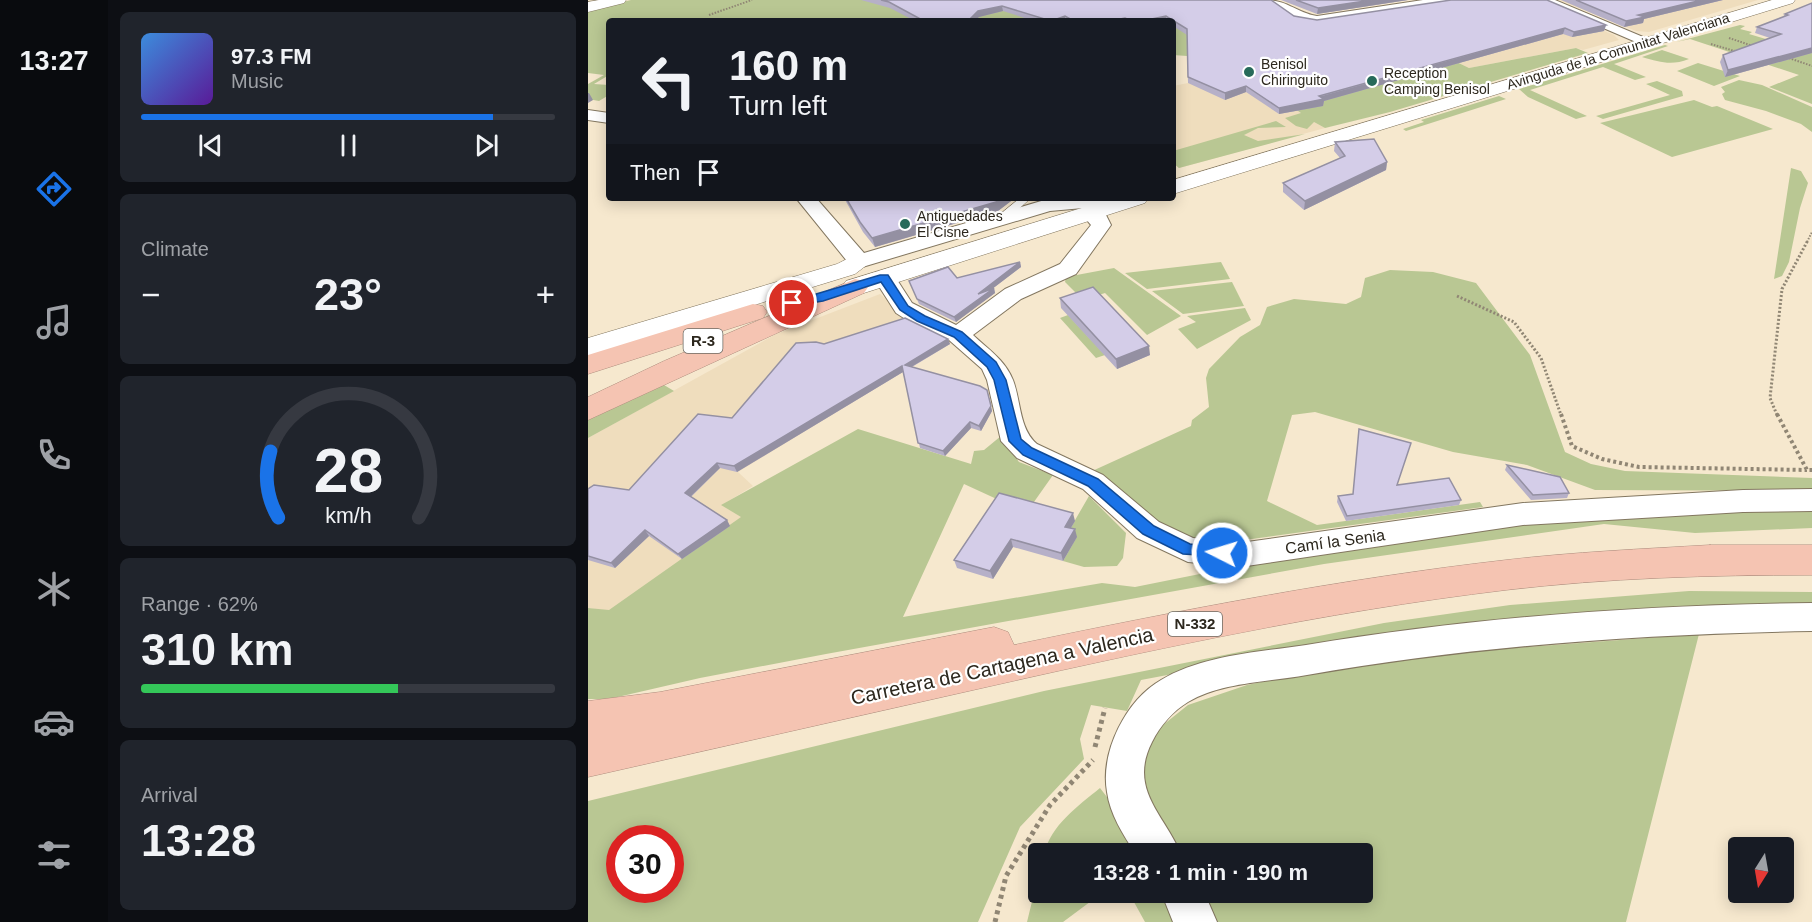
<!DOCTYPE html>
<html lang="en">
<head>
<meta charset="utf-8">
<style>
	:root { --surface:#171b24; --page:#20242c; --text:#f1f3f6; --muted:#9ea1a6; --line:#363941; --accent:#1a73e8 }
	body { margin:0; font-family:Helvetica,sans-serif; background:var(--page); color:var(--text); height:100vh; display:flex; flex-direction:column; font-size:22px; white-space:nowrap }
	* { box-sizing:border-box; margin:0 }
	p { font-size:20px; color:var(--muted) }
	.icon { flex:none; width:33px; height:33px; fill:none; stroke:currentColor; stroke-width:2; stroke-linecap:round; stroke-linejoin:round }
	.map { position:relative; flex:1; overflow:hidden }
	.sheet { display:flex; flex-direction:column; gap:12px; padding:12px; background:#0d0f14; width:480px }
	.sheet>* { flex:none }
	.banner { position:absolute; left:18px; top:18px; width:570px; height:183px; border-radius:6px; box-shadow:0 3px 15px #0003; background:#171b24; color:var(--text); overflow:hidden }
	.needle { width:39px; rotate:191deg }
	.fabs { position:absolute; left:1140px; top:837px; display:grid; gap:12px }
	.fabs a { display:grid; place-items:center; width:66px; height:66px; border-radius:6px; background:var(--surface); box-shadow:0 3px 15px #0003; font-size:30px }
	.speed { position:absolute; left:18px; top:825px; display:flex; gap:12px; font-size:30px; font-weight:700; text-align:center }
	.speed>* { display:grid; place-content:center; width:78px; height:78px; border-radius:50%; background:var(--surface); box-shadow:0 3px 15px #0003; line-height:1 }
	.speed .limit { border:9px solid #d22; background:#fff; color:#111 }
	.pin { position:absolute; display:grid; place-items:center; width:51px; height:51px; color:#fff; margin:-26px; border:3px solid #fff; border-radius:50%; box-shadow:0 2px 6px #0007 }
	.me { position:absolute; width:66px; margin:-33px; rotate:275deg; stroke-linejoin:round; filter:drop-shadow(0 0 4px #0008) }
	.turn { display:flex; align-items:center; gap:21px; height:126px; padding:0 24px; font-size:27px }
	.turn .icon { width:78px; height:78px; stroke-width:2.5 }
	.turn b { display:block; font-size:42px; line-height:51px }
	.then { display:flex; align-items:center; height:57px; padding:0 24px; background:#0003; gap:12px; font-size:22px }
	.big { font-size:45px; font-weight:800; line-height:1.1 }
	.sheet .tile { flex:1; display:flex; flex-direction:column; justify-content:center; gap:9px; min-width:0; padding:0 21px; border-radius:9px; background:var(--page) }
	.sheet .dial { align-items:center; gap:0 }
	.dial svg { height:156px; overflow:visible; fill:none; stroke:var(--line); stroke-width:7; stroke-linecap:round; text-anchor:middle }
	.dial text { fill:var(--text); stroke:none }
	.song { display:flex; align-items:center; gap:18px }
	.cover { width:72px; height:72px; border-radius:9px; background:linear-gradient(135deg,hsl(210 70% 55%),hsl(270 70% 35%)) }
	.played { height:6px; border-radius:3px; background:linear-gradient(90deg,var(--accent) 85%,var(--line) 85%) }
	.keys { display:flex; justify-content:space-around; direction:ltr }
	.heat { display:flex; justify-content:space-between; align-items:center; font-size:33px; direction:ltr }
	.charge { height:9px; border-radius:4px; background:linear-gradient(90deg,#34c759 62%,var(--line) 0) }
	.trip { position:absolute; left:440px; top:843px; width:345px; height:60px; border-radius:6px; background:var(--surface); box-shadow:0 3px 15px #0003; font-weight:800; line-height:60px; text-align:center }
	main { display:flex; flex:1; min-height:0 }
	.menu { display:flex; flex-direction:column; width:108px; justify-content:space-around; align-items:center; background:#090b0e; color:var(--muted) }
	.menu .icon { width:42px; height:42px }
	.menu .on { color:var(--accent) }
	.menu b { font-size:27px; color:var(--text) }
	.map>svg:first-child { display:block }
	.built { fill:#efddbd }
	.green { fill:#b9c793; fill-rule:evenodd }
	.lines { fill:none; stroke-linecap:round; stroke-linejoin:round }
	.lane-casing { stroke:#837760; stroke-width:1 }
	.street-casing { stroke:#837760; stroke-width:2 }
	.secondary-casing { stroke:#837760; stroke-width:1 }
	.highway-casing { stroke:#af8d7e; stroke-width:1 }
	.path-far3 { stroke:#908674; stroke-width:2; stroke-dasharray:1.5 1.5; stroke-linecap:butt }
	.path-far2 { stroke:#908674; stroke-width:3; stroke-dasharray:2 2; stroke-linecap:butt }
	.path-far1 { stroke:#908674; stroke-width:4; stroke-dasharray:3 3; stroke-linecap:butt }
	.path { stroke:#908674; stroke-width:5; stroke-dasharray:4 4; stroke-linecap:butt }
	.lane { fill:#fff; fill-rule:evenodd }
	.street { fill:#fff; fill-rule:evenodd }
	.secondary { fill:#fff; fill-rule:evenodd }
	.highway { fill:#f5c4b2; fill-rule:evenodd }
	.wall { fill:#b6b0c8 }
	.shaded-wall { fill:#9490a2 }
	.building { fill:#d4cde8; stroke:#9490a2; stroke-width:1.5 }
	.route { fill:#1a73e8; stroke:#114b97; stroke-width:1.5 }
	.poi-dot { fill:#276a5a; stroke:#fff; stroke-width:2 }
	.labels { text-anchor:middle; stroke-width:4.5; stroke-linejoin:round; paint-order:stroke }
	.far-street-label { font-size:14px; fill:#2c271d; stroke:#fff }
	.far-poi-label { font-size:14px; fill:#2c271d; stroke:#fff; text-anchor:start }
	.shield { fill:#fff; stroke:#6b6861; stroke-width:1.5 }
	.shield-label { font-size:15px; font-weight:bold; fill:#2c271d }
	.street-label { font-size:16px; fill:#2c271d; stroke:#fff }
	.near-street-label { font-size:20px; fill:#2c271d; stroke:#fff }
</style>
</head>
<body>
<main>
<nav class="menu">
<b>13:27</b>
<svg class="icon on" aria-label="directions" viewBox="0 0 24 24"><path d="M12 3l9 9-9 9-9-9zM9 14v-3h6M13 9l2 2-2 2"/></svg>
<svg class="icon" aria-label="music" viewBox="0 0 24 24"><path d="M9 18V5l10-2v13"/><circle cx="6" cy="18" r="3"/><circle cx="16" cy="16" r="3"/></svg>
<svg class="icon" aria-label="phone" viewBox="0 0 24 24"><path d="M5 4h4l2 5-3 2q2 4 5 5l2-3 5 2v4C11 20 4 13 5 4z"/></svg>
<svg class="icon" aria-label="climate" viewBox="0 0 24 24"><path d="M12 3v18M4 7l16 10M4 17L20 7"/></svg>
<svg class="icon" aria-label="car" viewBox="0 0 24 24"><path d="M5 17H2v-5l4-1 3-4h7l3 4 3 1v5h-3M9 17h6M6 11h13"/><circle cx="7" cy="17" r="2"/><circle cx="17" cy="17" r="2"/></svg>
<svg class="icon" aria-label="filters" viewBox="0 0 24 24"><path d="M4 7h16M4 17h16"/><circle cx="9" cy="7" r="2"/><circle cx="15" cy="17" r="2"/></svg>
</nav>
<section class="sheet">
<div class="tile">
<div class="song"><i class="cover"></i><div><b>97.3 FM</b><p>Music</p></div></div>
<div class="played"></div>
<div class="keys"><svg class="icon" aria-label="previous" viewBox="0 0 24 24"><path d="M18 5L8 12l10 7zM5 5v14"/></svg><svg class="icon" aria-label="pause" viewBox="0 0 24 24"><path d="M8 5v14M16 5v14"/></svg><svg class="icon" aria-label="next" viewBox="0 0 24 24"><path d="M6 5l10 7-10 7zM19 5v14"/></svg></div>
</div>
<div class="tile"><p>Climate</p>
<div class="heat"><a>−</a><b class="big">23°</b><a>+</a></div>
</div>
<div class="tile dial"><svg viewBox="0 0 100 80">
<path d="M14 69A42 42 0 1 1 86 69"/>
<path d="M14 69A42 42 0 0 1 10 35" stroke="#1a73e8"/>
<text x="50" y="56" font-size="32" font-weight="700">28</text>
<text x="50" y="72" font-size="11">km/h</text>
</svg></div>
<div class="tile"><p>Range · 62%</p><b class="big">310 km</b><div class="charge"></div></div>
<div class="tile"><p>Arrival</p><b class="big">13:28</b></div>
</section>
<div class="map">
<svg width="1224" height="922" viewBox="0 0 1224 922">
	<rect width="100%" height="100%" fill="#f6e8ce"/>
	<!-- built -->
	<path class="built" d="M940,0L1026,35L1031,40L995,50L988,48L881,68L817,37Z
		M971,0H1170L1061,32L1048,31Z
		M629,55L726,122L737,128L591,168L585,163V86L600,83L599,56Z
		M292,294L324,321L364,342L150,472L165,486L134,505L154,517L21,611L0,608V438L188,334Z"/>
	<!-- green -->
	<path class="green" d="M43,0H651L809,33L881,68L988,48L1000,53L802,112L737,128L726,122L719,129L708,126L697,118L713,113L662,79L599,58V56L585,55V21H21V72L18,74L21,75L6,84L21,85V95L11,101L0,99V84L16,75L0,73V10Z
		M1152,25L1157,26L1152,29L1164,32L1161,34L1224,53V104L1181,87L1211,75L1102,39L1088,42Z
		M1077,45L1080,46L1026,64L1058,77L1047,80L1015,67L942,90L999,116L988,119L940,97L931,89Z
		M1074,50L1101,59C1083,66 1072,62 1054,57Z
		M1110,63L1152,76L1126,86L1089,71Z
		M1151,80L1174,85L1224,107V132L1213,124L1178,111L1137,100L1134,94L1137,92L1133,87Z
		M1069,81L1094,91L1095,96L1015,119L1008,116L1082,95L1058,84Z
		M911,96L918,99L818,131L815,129L836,122L833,120Z
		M1106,100L1124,107L1129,106L1185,129L1084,157L1012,123Z
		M688,121L698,127L670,128L656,135L670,141L717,134L591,168L585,163V151Z
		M1203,168L1213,171L1220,183L1212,208L1201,262L1194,276L1186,279Z
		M633,262L642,279L559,289L537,273Z
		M526,268L593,316L559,335L517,293L495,300L477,282L478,277Z
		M802,270L845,272L888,283L942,355L977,452L1003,464L1037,471L1224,478V491L1007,490L939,465L865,452L727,412L704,415L679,501L729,525L892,502L895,507L620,545L567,525L502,472L603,426L604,420L621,407L618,378L621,369L652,337L672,325L679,307L706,299L758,304L773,297L777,278Z
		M644,282L656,306L595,314L564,291Z
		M657,308L663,320L609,349L590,329L608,322L599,316Z
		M480,315L517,355L508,358L472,318Z
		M71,382L86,391L0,438V420Z
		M270,429L383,464L386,451L396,450L413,436L431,462L465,475L441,509L413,501L376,484L315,617L514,583L547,587L717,553L918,525L1224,507V528L1107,533L1016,524L736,564L238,654L112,678L21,699H0V608L21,610L153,517L133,505Z
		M501,496L538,533L535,558L529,566L496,567L475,561L488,538L479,534Z
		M1101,591L1224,592V608L991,612L803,633L553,680L539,711L503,705L492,739L496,759L432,827L390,922H0V801L456,691L796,623L922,605ZM32,838H82V890H32Z
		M1111,634L1038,922H617L603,893L774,892V854L586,853L550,783L556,755L570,729L600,705L659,685L745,667L832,655Z
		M512,788L539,823L558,854H456C463,825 490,806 512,788Z
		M450,877V892L514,893L475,922H439Z
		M541,893H578L593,922H557Z"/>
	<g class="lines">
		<defs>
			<path id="lane" d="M432,198H443L418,220H410V216Z"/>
			<path id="street" d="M677,0C700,0 707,12 729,16L835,0H867L861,4L729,24L707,20Z
				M950,0H967L1067,42L1065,45H1055Z
				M0,110L21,113V123L0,120Z
				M208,198H228L276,253L460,199L547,198L537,204L505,207L518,215L523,225L488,274L433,299L385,335C400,349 417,360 425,380C433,401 431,429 449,444L515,475L571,522L605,538L652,543L935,503L1155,490L1224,489V511L1155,512L935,525L652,567L600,562L549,538L495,489L429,458L413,441L399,380L394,369L361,340L325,324L308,313L285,277L288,272H304L324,303L368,325L417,289L472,264L503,225L492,212L495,208L462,211L271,268L263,266Z
				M1224,603V631C1054,634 886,646 719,675C682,682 634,682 600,702C585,711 572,726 564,742C540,789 576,814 593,854H548C535,835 522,814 519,792C512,752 538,700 573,680C615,655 671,652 718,645C886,617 1054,605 1224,603Z
				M573,892H616L629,922H585Z"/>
			<path id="secondary" d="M11,0H38L36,3L0,12V2Z
				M1184,0H1207L1205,3L585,194V180Z
				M526,198H560L557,203L276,293L267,295L258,293L254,287L258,281Z
				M271,253L280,256L284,261L267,274L0,356V338L249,264Z"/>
			<path id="highway" d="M267,279L276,281L280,287L276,293L0,420V397L76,361Z
				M165,304L175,306L179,312L175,318L0,374V355Z
				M1122,545H1224V575C1122,575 1020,578 918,590C734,612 553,652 372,693C248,721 124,749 0,777V701L72,692L406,627L420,632L426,645C589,611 752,579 918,560C986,552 1054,549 1122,545Z"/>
		</defs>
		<!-- lane casing -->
		<use href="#lane" class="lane-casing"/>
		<!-- street casing -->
		<use href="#street" class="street-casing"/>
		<!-- secondary casing -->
		<use href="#secondary" class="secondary-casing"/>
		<!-- highway casing -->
		<use href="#highway" class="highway-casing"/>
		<!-- path-far3 -->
		<path class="path-far3" d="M121,15L164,0
			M1141,38L1165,46
			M1123,44L1150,52
			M1201,58L1224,66
			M1219,242L1224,232"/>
		<!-- path-far2 -->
		<path class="path-far2" d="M869,296L926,322L953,358L973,415
			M1189,415L1182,398L1194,289L1220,240"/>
		<!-- path-far1 -->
		<path class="path-far1" d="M973,414L984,446L1014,459L1051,467L1219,470
			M1189,414L1219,470H1224"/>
		<!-- path -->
		<path class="path" d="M507,747L517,708
			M407,922L418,876L462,805L505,760"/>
		<!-- lane -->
		<use href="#lane" class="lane"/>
		<!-- street -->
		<use href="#street" class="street"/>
		<!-- secondary -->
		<use href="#secondary" class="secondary"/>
		<!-- highway -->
		<use href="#highway" class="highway"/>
	</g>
	<!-- wall -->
	<path class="wall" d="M273,0H683L706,16L729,20L1018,25L1016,31L984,37L975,34L736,101L735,106L691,114L658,92L637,100L600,83L599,35L585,26V21H446L415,11L391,17L386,21H327L302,8Z
		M693,0H820L729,14Z
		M973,0H1135L1056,19L1055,23L1036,27Z
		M1224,3V53L1137,77L1132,62L1135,55L1182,38L1167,33L1169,27L1195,17L1197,14Z
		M747,142L799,162L798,170L716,210L695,192V183L752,158L746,151Z
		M256,198H427L410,211L287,247L275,232Z
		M432,262L433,267L404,289L406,288L407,293L368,322L331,304L321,281L369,278Z
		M472,298L562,355L529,369L473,308Z
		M360,339L362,344L324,367L399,390L404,411L393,431L383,428L357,456L332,448L315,372L149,472L132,468L103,497L139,520L142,526L94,559L61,536L27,568L0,560V489L41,490L144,418Z
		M771,429L823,443L809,485L873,500L871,505L758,521L749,502L750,496L765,494Z
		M919,465L981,493L979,498L943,500L917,470Z
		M411,493L487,521L483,528L489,537L475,561L425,547L405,579L369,568L366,560Z"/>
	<!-- shaded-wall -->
	<path class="shaded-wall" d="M784,0H820L729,14L730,8Z
		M1114,0H1135L1056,19L1055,23L1036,27L1038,21L1050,15Z
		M414,6L415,11L391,17L386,21H380L390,11Z
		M477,16V21H463Z
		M578,16V21H554Z
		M537,18V21H522Z
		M1018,25L1016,31L984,37L986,32Z
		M977,28L975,34L736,101L735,106L691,114V108Z
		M1224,48V53L1137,77L1140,70Z
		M658,86V92L637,100V93Z
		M0,93H1L5,100L0,103Z
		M799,162L798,170L716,210L717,201Z
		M413,198H427L410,211L287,247L284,238Z
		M432,262L433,267L391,299L390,294Z
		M406,288L407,293L368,322L366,317Z
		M360,339L362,344L318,370L317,365Z
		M561,346L562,355L529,369L528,359Z
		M314,366L315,372L149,472L146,466Z
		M403,406L404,411L393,431L391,426Z
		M382,422L383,428L357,456L355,451Z
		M129,463L132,468L101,498L97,493Z
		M485,513L487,521L479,534L477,527Z
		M139,520L142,526L94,559L90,554Z
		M487,529L489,537L475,561L473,553Z
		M57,530L61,536L27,568L23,563Z
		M423,539L425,547L405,579L402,571Z"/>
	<!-- building -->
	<path class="building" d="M293,0H683L706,16L729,20L863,0H959L1018,25L986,32L977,28L731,96L736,99L691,108L658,86L637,93L600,77L599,29L578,16L554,21H544L537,18L522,21H486L477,16L463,21L414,6L390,11L380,21H336L301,2Z
		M708,0H784L730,8Z
		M988,0H1114L1050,15L1057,17L1038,21Z
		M1224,3V48L1140,70L1135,55L1193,34L1169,27L1200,15L1197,14Z
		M786,139L799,162L717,201L695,183L757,156L747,142Z
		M258,198H413L408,202L284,238L272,222Z
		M432,262L390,294L406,288L366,317L329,299L321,281L360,267L369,278Z
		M505,287L561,346L528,359L472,298Z
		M317,318L360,339L317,365L392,386L399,390L403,406L391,426L382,422L355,451L330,443L314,366L146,466L129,463L97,493L139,520L90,554L57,530L23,563L0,556V489L6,485L41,490L110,414L144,418L208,343L228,342L236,344Z
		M771,429L823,443L809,485L861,478L873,500L759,516L750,496L765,494Z
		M919,465L972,477L981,493L945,495Z
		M411,493L485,513L477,527L487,529L473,553L423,539L402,571L366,560Z"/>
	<!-- route -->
	<path class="route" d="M292,275H300L320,306L337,316L374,332L408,362L418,380L433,439L444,448L510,479L566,526L602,544L640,549L642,553L640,557L595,554L555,534L500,486L435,455L421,441L406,380L399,367L366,337L329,321L312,310L293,282L235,301L204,306L198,303Z"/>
	<!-- markers -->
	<g class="poi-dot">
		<circle cx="661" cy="72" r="6"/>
		<circle cx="784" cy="81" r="6"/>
		<circle cx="317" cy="224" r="6"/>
	</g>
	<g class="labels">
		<!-- far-street labels -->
		<g class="far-street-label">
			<text transform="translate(1030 51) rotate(-17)" y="5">Avinguda de la Comunitat Valenciana</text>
		</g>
		<!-- far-poi labels -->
		<g class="far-poi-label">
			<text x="673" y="69">Benisol<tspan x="673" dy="16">Chiringuito</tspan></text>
			<text x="796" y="78">Reception<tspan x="796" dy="16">Camping Benisol</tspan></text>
			<text x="329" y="221">Antiguedades<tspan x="329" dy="16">El Cisne</tspan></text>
		</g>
		<!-- shield labels -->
		<g class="shield">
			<rect x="95.5" y="329" width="39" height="24" rx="4.5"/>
			<rect x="580" y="612" width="54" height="24" rx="4.5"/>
		</g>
		<g class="shield-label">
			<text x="115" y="346">R-3</text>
			<text x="607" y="629">N-332</text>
		</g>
		<!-- street labels -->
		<g class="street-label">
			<text transform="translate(747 541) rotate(-8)" y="6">Camí la Senia</text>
		</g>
		<!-- near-street labels -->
		<g class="near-street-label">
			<text transform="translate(414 666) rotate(-12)" y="7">Carretera de Cartagena a Valencia</text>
		</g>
	</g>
</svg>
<div class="fabs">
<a><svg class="needle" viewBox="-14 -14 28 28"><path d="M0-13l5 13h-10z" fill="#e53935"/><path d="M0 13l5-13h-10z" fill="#9ea1a6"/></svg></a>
</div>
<div class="speed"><div class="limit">30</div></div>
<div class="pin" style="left:204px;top:303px;background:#d93025"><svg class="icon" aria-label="arrive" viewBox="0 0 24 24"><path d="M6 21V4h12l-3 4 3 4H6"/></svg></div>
<svg class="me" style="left:634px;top:553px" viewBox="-20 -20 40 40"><circle r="17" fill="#1a73e8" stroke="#fff" stroke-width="3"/><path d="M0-11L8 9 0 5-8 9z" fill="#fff"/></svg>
<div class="trip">13:28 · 1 min · 190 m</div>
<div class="banner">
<div class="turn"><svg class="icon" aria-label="left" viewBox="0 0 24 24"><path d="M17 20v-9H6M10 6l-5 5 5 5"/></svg><div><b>160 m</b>Turn left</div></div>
<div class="then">Then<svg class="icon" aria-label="arrive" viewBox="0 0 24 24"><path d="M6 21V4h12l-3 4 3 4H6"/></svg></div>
</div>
</div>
</main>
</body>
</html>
